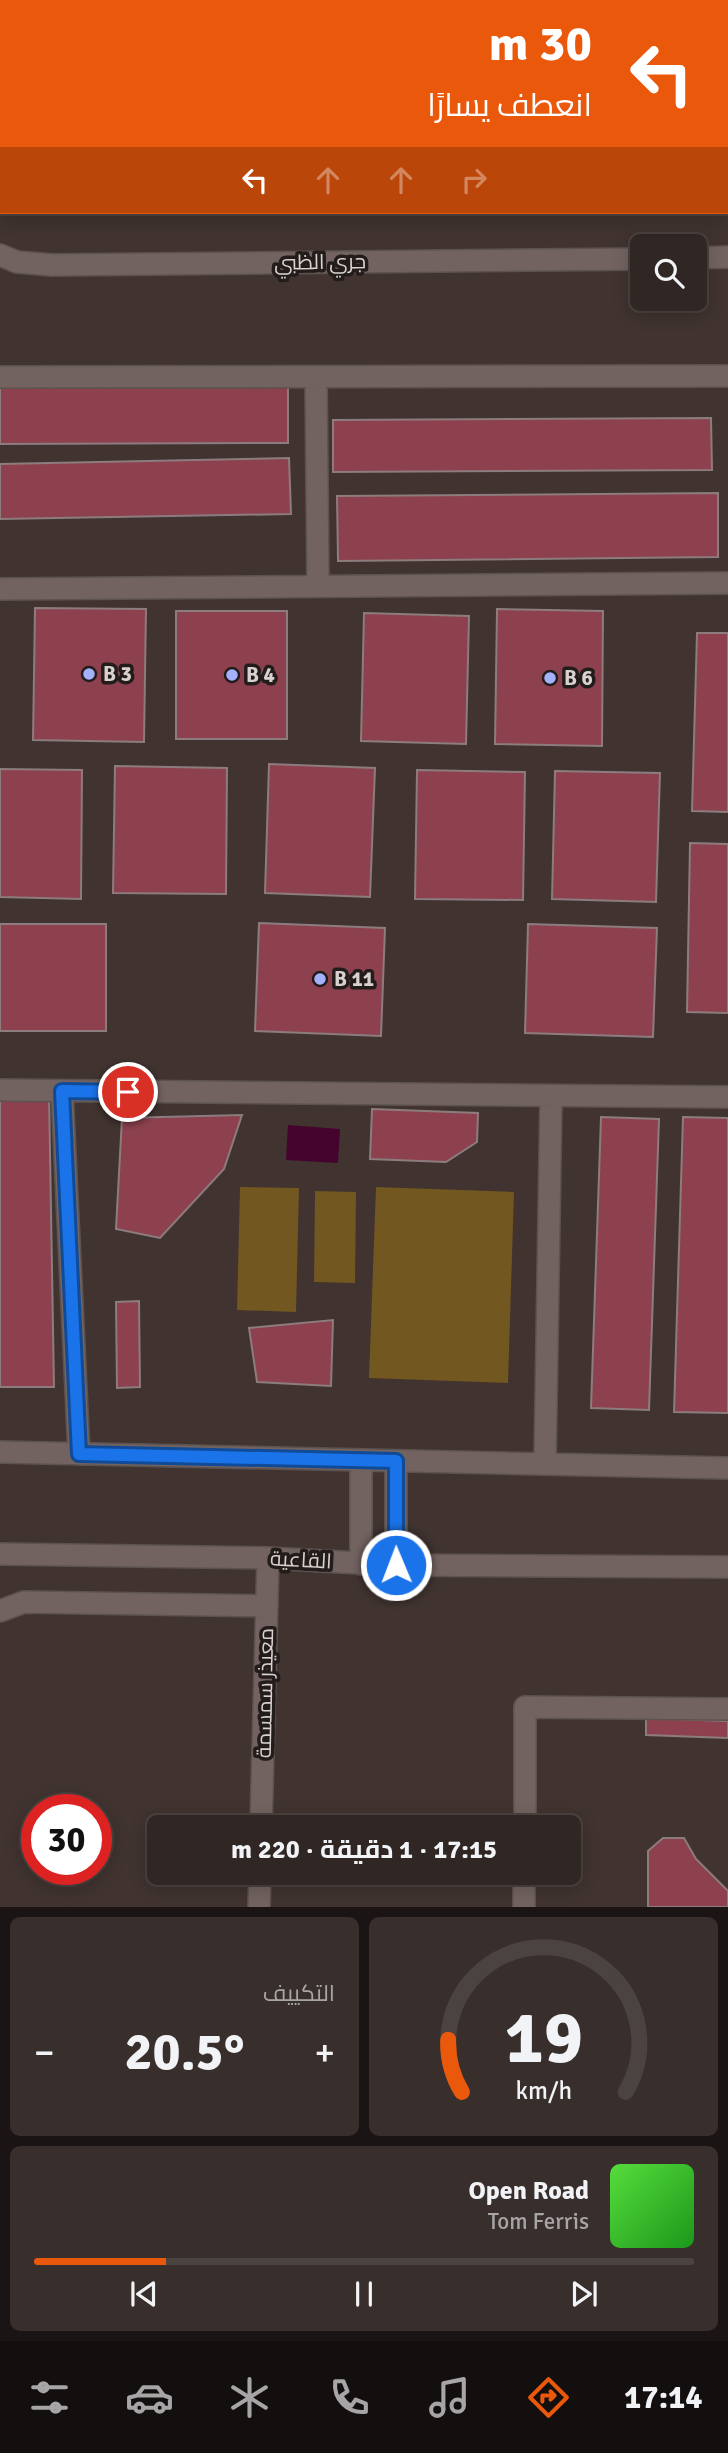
<!DOCTYPE html>
<html lang="ar">
<head>
<meta charset="utf-8">
<style>
	:root { --surface:#302624; --page:#382e2c; --text:#f1f3f6; --muted:#a8a5a6; --line:#4b4341; --accent:#ea580c }
	body { margin:0; font-family:Signika,Cairo,sans-serif; background:var(--page); color:var(--text); direction:rtl; height:100vh; display:flex; flex-direction:column; font-size:26px; white-space:nowrap }
	* { box-sizing:border-box; margin:0 }
	p { font-size:23px; color:var(--muted) }
	.icon { flex:none; width:38px; height:38px; fill:none; stroke:currentColor; stroke-width:2; stroke-linecap:round; stroke-linejoin:round }
	.map { position:relative; height:1907px; overflow:hidden; direction:ltr }
	.side { display:flex; flex-direction:column; gap:10px; padding:10px; background:#1a1514; flex:1 }
	.side>* { flex:none }
	.hud { position:absolute; left:0px; top:0px; width:728px; height:214px; box-shadow:0 4px 18px #0003,0 0 0 2px var(--line); direction:rtl; background:#ea580c; color:#fff; overflow:hidden }
	.fabs { position:absolute; left:630px; top:234px; display:grid; gap:14px }
	.fabs a { display:grid; place-items:center; width:77px; height:77px; border-radius:10px; background:var(--surface); box-shadow:0 4px 18px #0003,0 0 0 2px var(--line); font-size:35px }
	.speed { position:absolute; left:21px; top:1794px; display:flex; gap:14px; font-size:35px; font-weight:700; text-align:center }
	.speed>* { display:grid; place-content:center; width:91px; height:91px; border-radius:50%; background:var(--surface); box-shadow:0 4px 18px #0003,0 0 0 2px var(--line); line-height:1 }
	.speed .limit { border:10px solid #d22; background:#fff; color:#111 }
	.pin { position:absolute; display:grid; place-items:center; width:60px; height:60px; color:#fff; margin:-30px; border:4px solid #fff; border-radius:50%; box-shadow:0 2px 7px #0007 }
	.me { position:absolute; width:77px; margin:-38px; rotate:359deg; stroke-linejoin:round; filter:drop-shadow(0 0 5px #0008) }
	.turn { display:flex; align-items:center; gap:24px; height:147px; padding:0 21px; font-size:32px }
	.turn .icon { width:91px; height:91px; stroke-width:2.5 }
	.turn b { display:block; font-size:49px; line-height:60px }
	.lanes { display:flex; align-items:center; height:66px; padding:0 21px; background:#0003; justify-content:center; gap:35px; direction:ltr }
	.lanes .off { opacity:.35 }
	.big { font-size:52px; font-weight:700; line-height:1.1 }
	.side .widget { flex:1; display:flex; flex-direction:column; justify-content:center; gap:10px; min-width:0; padding:0 24px; border-radius:10px; background:var(--page) }
	.side .dial { align-items:center; gap:0 }
	.dial svg { height:182px; overflow:visible; fill:none; stroke:var(--line); stroke-width:7; stroke-linecap:round; text-anchor:middle }
	.dial text { fill:var(--text); stroke:none }
	.song { display:flex; align-items:center; gap:21px }
	.cover { width:84px; height:84px; border-radius:10px; background:linear-gradient(135deg,hsl(110 70% 55%),hsl(120 70% 35%)) }
	.played { height:7px; border-radius:4px; background:linear-gradient(90deg,var(--accent) 20%,var(--line) 20%) }
	.keys { display:flex; justify-content:space-around; direction:ltr }
	.heat { display:flex; justify-content:space-between; align-items:center; font-size:38px; direction:ltr }
	.side .tiles { flex:1; display:grid; gap:10px; grid-template-columns:1fr 1fr }
	.widget:last-child { grid-column:span 2 }
	.trip { position:absolute; left:147px; top:1815px; width:434px; height:70px; border-radius:10px; background:var(--surface); box-shadow:0 4px 18px #0003,0 0 0 2px var(--line); font-weight:700; line-height:70px; text-align:center; direction:rtl }
	.dock { display:flex; height:112px; justify-content:space-around; align-items:center; background:#130f0e; color:var(--muted) }
	.dock .icon { width:49px; height:49px }
	.dock .on { color:var(--accent) }
	.dock b { font-size:32px; color:var(--text) }
	.map>svg:first-child { display:block }
	.green { fill:#725721 }
	.water { fill:#45042e }
	.building { fill:#8d414f; stroke:#8c7c7e; stroke-width:2 }
	.lines { fill:none; stroke-linecap:round; stroke-linejoin:round }
	.minor-casing { stroke:#5c524f; stroke-width:24 }
	.minor { stroke:#726360; stroke-width:21 }
	.route-casing { stroke:#114b97; stroke-width:18 }
	.route { stroke:#1a73e8; stroke-width:12 }
	.poi-dot { fill:#a5b1fc; stroke:#221c1b; stroke-width:2.5 }
	.labels { text-anchor:middle; stroke-width:7; stroke-linejoin:round; paint-order:stroke }
	.street-label { font-size:21px; fill:#d9d1cf; stroke:#221c1b }
	.poi-label { font-size:21px; font-weight:bold; fill:#d9d1cf; stroke:#221c1b; text-anchor:start }
</style>
</head>
<body>
<div class="map">
<svg width="728" height="1907" viewBox="0 0 728 1907">
	<rect width="100%" height="100%" fill="#403330"/>
	<!-- green -->
	<path class="green" d="M240,1187L299,1188L296,1312L237,1310Z
		M376,1187L514,1192L508,1383L369,1378Z
		M315,1191L356,1192L355,1283L314,1282Z"/>
	<!-- water -->
	<path class="water" d="M288,1125L340,1129L338,1163L286,1160Z"/>
	<!-- building -->
	<path class="building" d="M0,386H288V443L0,444Z
		M711,418L712,470L333,472V420Z
		M289,458L291,514L0,519V464Z
		M718,493V557L338,561L337,496Z
		M35,608L146,609L144,742L33,740Z
		M497,609L603,611L602,746L495,744Z
		M176,611H287V739H176Z
		M364,613L469,616L466,744L361,741Z
		M697,633H728V812L692,811Z
		M269,764L375,768L370,897L265,893Z
		M115,766L227,768L226,894L113,893Z
		M0,769L82,770L81,899L0,897Z
		M417,770L525,772L523,900L415,899Z
		M555,771L660,773L656,902L552,899Z
		M690,843L728,844V1013L687,1012Z
		M259,923L385,928L381,1036L255,1031Z
		M0,924H106V1031H0Z
		M528,924L657,928L653,1037L525,1033Z
		M49,1093L54,1387H0V1094Z
		M372,1109L478,1113L477,1142L446,1162L370,1159Z
		M242,1115L224,1169L160,1238L116,1229L122,1118Z
		M601,1117L659,1119L649,1410L591,1408Z
		M683,1117L728,1118V1413L674,1412Z
		M139,1301L140,1387L117,1388L116,1302Z
		M333,1320L331,1386L257,1382L249,1328Z
		M646,1718L728,1721V1738L646,1735Z
		M663,1838H684L696,1859L728,1891V1907H648V1851Z"/>
	<g class="lines">
		<defs>
			<path id="minor" d="M108,0L109,2
				M0,22L2,10
				M726,131H728
				M0,163H2
				M0,255L17,262L52,265L642,259
				M695,258L728,257
				M0,377L728,376
				M316,377L318,586
				M0,589L728,583
				M0,1090L728,1097
				M62,1091L79,1454
				M0,1452L728,1468
				M396,1461V1565
				M545,1464L551,1096
				M0,1554L268,1558L396,1565L728,1567
				M361,1564V1460
				M0,1611L24,1602L267,1606
				M261,1827L268,1558
				M525,1827V1707L728,1709
				M259,1907L260,1872
				M524,1907V1872"/>
		</defs>
		<!-- minor casing -->
		<use href="#minor" class="minor-casing"/>
		<!-- minor -->
		<use href="#minor" class="minor"/>
	</g>
	<g class="lines">
		<defs>
			<path id="route" d="M128,1092L62,1091L79,1454L396,1461V1565"/>
		</defs>
		<!-- route casing -->
		<use href="#route" class="route-casing"/>
		<!-- route -->
		<use href="#route" class="route"/>
	</g>
	<!-- markers -->
	<g class="poi-dot">
		<circle cx="89" cy="674" r="7"/>
		<circle cx="232" cy="675" r="7"/>
		<circle cx="550" cy="678" r="7"/>
		<circle cx="320" cy="979" r="7"/>
	</g>
	<g class="labels">
		<!-- street labels -->
		<g class="street-label">
			<text transform="translate(320 262) rotate(-1)" y="7">جري الظبي</text>
			<text transform="translate(301 1560) rotate(3)" y="7">القاعية</text>
			<text transform="translate(265 1693) rotate(-89)" y="7">معيذر سمسمة</text>
		</g>
		<!-- poi labels -->
		<g class="poi-label">
			<text x="103" y="681">B 3</text>
			<text x="246" y="682">B 4</text>
			<text x="564" y="685">B 6</text>
			<text x="334" y="986">B 11</text>
		</g>
	</g>
</svg>
<div class="fabs">
<a><svg class="icon" aria-label="search" viewBox="0 0 24 24"><circle cx="10" cy="10" r="6"/><path d="M15 15l6 6"/></svg></a>
</div>
<div class="speed"><div class="limit">30</div></div>
<div class="pin" style="left:128px;top:1092px;background:#d93025"><svg class="icon" aria-label="arrive" viewBox="0 0 24 24"><path d="M6 21V4h12l-3 4 3 4H6"/></svg></div>
<svg class="me" style="left:396px;top:1565px" viewBox="-20 -20 40 40"><circle r="17" fill="#1a73e8" stroke="#fff" stroke-width="3"/><path d="M0-11L8 9 0 5-8 9z" fill="#fff"/></svg>
<div class="trip">17:15 · 1 دقيقة · 220 m</div>
<div class="hud">
<div class="turn"><svg class="icon" aria-label="left" viewBox="0 0 24 24"><path d="M17 20v-9H6M10 6l-5 5 5 5"/></svg><div><b>30 m</b>انعطف يسارًا</div></div>
<div class="lanes"><svg class="icon" aria-label="left" viewBox="0 0 24 24"><path d="M17 20v-9H6M10 6l-5 5 5 5"/></svg><svg class="icon off" aria-label="ahead" viewBox="0 0 24 24"><path d="M12 20V5M6 11l6-6 6 6"/></svg><svg class="icon off" aria-label="ahead" viewBox="0 0 24 24"><path d="M12 20V5M6 11l6-6 6 6"/></svg><svg class="icon off" aria-label="right" viewBox="0 0 24 24"><path d="M7 20v-9h11M14 6l5 5-5 5"/></svg></div>
</div>
</div>
<section class="side">
<div class="tiles">
<div class="widget dial"><svg viewBox="0 0 100 80">
<path d="M14 69A42 42 0 1 1 86 69"/>
<path d="M14 69A42 42 0 0 1 8 46" stroke="#ea580c"/>
<text x="50" y="56" font-size="32" font-weight="700">19</text>
<text x="50" y="72" font-size="11">km/h</text>
</svg></div>
<div class="widget"><p>التكييف</p>
<div class="heat"><a>−</a><b class="big">20.5°</b><a>+</a></div>
</div>
<div class="widget">
<div class="song"><i class="cover"></i><div><b>Open Road</b><p>Tom Ferris</p></div></div>
<div class="played"></div>
<div class="keys"><svg class="icon" aria-label="previous" viewBox="0 0 24 24"><path d="M18 5L8 12l10 7zM5 5v14"/></svg><svg class="icon" aria-label="pause" viewBox="0 0 24 24"><path d="M8 5v14M16 5v14"/></svg><svg class="icon" aria-label="next" viewBox="0 0 24 24"><path d="M6 5l10 7-10 7zM19 5v14"/></svg></div>
</div>
</div>
</section>
<nav class="dock">
<b>17:14</b>
<svg class="icon on" aria-label="directions" viewBox="0 0 24 24"><path d="M12 3l9 9-9 9-9-9zM9 14v-3h6M13 9l2 2-2 2"/></svg>
<svg class="icon" aria-label="music" viewBox="0 0 24 24"><path d="M9 18V5l10-2v13"/><circle cx="6" cy="18" r="3"/><circle cx="16" cy="16" r="3"/></svg>
<svg class="icon" aria-label="phone" viewBox="0 0 24 24"><path d="M5 4h4l2 5-3 2q2 4 5 5l2-3 5 2v4C11 20 4 13 5 4z"/></svg>
<svg class="icon" aria-label="climate" viewBox="0 0 24 24"><path d="M12 3v18M4 7l16 10M4 17L20 7"/></svg>
<svg class="icon" aria-label="car" viewBox="0 0 24 24"><path d="M5 17H2v-5l4-1 3-4h7l3 4 3 1v5h-3M9 17h6M6 11h13"/><circle cx="7" cy="17" r="2"/><circle cx="17" cy="17" r="2"/></svg>
<svg class="icon" aria-label="filters" viewBox="0 0 24 24"><path d="M4 7h16M4 17h16"/><circle cx="9" cy="7" r="2"/><circle cx="15" cy="17" r="2"/></svg>
</nav>
</body>
</html>
